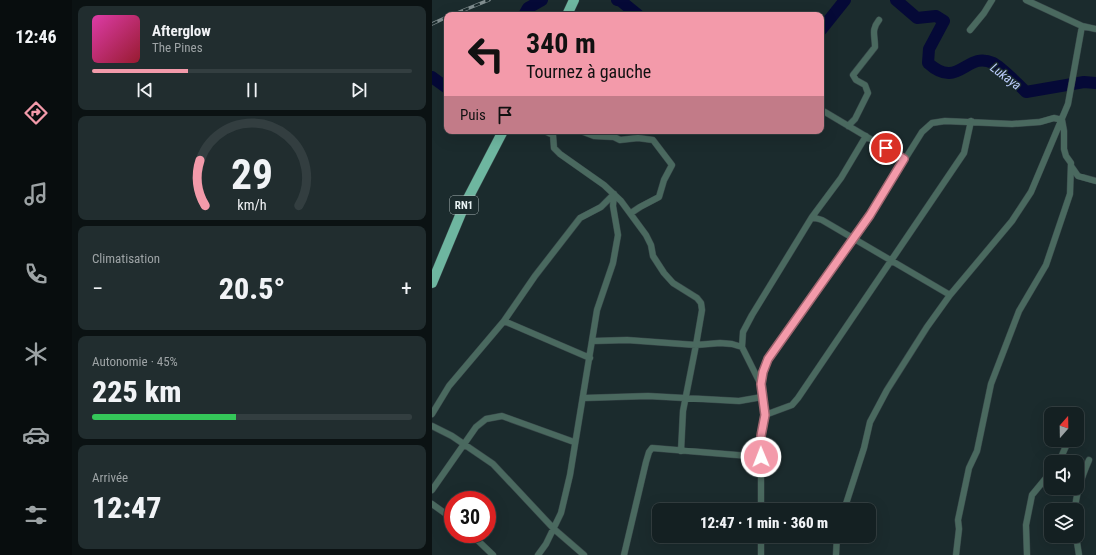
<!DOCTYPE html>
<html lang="fr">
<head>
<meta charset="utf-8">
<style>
	:root { --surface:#142022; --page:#212d2f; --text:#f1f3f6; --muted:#9da3a5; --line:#333e40; --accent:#f39aaa }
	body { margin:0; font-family:"Roboto Condensed",sans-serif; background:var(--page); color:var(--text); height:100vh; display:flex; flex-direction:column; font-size:15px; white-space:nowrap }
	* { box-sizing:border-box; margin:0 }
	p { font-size:13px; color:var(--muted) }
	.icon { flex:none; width:22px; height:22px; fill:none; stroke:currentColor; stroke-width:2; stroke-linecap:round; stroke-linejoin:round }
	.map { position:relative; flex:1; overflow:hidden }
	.sheet { display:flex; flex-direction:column; gap:6px; padding:6px; background:#0b1213; width:360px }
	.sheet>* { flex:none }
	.banner { position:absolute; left:12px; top:12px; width:380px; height:122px; border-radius:8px; box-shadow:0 4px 16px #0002,0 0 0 1px var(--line); background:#f39aaa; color:#111; overflow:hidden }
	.needle { width:26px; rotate:20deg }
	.fabs { position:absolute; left:612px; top:407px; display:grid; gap:8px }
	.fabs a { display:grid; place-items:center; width:40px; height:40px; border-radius:8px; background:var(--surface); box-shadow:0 4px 16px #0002,0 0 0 1px var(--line); font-size:20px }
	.speed { position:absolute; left:12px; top:491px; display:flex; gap:8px; font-size:20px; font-weight:700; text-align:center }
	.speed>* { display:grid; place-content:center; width:52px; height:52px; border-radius:50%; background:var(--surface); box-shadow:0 4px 16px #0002,0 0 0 1px var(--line); line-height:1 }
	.speed .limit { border:6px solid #d22; background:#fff; color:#111 }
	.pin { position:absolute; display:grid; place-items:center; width:34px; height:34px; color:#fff; margin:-17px; border:2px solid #fff; border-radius:50%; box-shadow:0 1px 4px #0007 }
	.me { position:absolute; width:44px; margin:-22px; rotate:359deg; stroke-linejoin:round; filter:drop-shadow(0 0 3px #0008) }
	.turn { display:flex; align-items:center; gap:14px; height:84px; padding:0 16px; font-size:18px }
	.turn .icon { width:52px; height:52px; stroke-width:2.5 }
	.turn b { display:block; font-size:28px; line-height:34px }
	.then { display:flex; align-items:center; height:38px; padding:0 16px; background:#0003; gap:8px; font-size:15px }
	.big { font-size:30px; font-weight:800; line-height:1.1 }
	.sheet .tile { flex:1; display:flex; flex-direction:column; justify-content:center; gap:6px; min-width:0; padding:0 14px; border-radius:8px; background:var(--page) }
	.sheet .dial { align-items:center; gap:0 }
	.dial svg { height:104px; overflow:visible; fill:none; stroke:var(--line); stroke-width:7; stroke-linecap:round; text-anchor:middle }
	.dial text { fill:var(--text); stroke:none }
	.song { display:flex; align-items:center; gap:12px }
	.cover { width:48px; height:48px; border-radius:6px; background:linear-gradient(135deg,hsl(320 70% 55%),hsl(350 70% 35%)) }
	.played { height:4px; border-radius:2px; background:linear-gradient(90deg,var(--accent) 30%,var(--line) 30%) }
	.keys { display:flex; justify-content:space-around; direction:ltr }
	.heat { display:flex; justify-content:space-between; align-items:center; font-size:22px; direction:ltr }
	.charge { height:6px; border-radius:3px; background:linear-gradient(90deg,#34c759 45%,var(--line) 0) }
	.trip { position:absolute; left:220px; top:503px; width:224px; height:40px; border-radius:8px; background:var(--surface); box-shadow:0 4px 16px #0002,0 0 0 1px var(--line); font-weight:800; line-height:40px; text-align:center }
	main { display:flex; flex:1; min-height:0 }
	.menu { display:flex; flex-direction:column; width:72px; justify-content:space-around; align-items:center; background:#080d0e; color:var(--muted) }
	.menu .icon { width:28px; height:28px }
	.menu .active { color:var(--accent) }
	.menu b { font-size:18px; color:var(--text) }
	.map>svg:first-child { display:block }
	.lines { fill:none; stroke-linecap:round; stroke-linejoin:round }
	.river { stroke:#050937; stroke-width:12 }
	.minor-casing { stroke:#384749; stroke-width:7 }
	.trunk-casing { stroke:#384749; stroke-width:11 }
	.minor { stroke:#4a695f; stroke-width:6 }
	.trunk { stroke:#6eb6a0; stroke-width:10 }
	.rail-casing { stroke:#808d8f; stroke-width:3.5 }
	.rail { stroke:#1b2b2d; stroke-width:2; stroke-dasharray:6; stroke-linecap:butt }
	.route-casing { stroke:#9e646e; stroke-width:10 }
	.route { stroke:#f39aaa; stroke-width:7 }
	.labels { text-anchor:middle; stroke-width:3; stroke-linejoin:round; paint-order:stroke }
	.shield { fill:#1b2b2d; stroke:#aab6b7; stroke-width:1 }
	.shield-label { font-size:11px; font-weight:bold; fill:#e7f1f2 }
	.water-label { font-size:13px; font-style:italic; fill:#bbccfc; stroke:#1b2b2d }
</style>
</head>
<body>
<main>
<nav class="menu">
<b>12:46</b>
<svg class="icon active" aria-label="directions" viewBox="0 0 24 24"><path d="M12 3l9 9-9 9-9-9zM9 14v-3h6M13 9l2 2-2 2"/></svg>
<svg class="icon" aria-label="music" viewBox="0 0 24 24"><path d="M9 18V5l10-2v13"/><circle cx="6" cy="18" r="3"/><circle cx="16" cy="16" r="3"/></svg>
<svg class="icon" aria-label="phone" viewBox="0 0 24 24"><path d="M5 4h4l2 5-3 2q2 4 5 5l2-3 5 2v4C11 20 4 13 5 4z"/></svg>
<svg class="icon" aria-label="climate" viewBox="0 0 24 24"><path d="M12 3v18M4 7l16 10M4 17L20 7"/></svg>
<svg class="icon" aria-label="car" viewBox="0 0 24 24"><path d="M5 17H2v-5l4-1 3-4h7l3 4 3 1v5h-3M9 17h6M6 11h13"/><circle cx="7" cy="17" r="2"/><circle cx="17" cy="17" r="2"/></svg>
<svg class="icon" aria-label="filters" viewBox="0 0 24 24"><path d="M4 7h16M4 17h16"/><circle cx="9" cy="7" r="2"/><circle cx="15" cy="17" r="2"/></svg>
</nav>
<section class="sheet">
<div class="tile">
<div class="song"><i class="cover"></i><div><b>Afterglow</b><p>The Pines</p></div></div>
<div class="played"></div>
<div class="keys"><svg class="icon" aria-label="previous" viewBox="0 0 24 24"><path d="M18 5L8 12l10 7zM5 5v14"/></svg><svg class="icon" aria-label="pause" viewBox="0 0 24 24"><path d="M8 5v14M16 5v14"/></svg><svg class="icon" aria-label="next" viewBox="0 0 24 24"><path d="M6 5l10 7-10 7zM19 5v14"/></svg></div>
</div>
<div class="tile dial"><svg viewBox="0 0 100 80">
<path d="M14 69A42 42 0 1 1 86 69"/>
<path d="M14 69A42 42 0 0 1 10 34" stroke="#f39aaa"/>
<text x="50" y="56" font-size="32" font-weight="700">29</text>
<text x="50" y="72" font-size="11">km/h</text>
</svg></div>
<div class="tile"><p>Climatisation</p>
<div class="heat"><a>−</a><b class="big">20.5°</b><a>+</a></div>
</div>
<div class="tile"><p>Autonomie · 45%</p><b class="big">225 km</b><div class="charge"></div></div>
<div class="tile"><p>Arrivée</p><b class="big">12:47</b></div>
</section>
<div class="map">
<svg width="664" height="555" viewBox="0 0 664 555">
	<rect width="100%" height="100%" fill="#1b2b2d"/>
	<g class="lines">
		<!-- river -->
		<path class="river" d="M185,0L189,1L206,15
			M464,0L485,18L504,16L512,21L497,49L496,63C527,91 534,50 561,63C569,67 587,85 594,92L652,82L664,83
			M92,15L96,8L110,0
			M389,30L413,0
			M0,77L15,88"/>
		<defs>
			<path id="minor" d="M594,0L650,26L664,29
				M538,30L552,13L560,0
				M393,112L472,159
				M416,126L423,119L436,93L433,85L424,80L421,75L443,47C443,35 439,30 447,20
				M113,131L121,135L122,148L128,154L172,185L189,201L214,235L219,245L221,256L232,273L241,283L265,298L269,303L270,310L264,345L251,411L249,451
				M149,131L162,136L182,137L188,140L206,138L221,140L240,165L232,180L227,197L208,207L199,213
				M639,166L646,176L664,181
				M380,217L390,220L518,295
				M72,321L158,358
				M161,341L195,340L264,345L288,343L300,344L310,347L329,385
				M310,347L311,332L320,315L380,217L409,178L434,136
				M152,398L216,396L307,401L330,397
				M0,414L17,386L72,321L103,276L148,218L169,207L182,194
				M333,415L360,405L366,398L532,153L539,121
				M0,426L20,436L61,464L122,529L152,555
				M627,462L634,446
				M0,490L44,427L54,419L70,416L142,442
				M0,504L21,519
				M329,510V435L333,415L329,385L331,372L336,359L438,215L490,132L500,123L513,121L580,124L608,122L622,118L630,120L632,131V149L634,156L639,163L638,194L614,265L587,311L559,384L545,451L537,468L526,520L527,529L524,555
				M412,510L432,448L438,422L455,390L495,327L518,295L580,221L599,192L636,104L650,26
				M643,510C644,492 650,476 657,460
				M39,534L61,555
				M329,536V555
				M644,536L647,555
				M106,555L114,544L129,513L138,475L165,310L181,263L186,235L181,206L182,194
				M192,555L214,462L217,452L220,448L329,457
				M404,555L405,536
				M595,555L594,525L600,495L619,472"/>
			<path id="trunk" d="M135,15L142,0
				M0,283L32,206L71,131"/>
		</defs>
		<!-- minor casing -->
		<use href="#minor" class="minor-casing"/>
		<!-- trunk casing -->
		<use href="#trunk" class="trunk-casing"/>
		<!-- minor -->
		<use href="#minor" class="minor"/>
		<!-- trunk -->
		<use href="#trunk" class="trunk"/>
		<defs>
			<path id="rail" d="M20,15L57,0
				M0,24L15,17"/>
		</defs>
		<!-- rail casing -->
		<use href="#rail" class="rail-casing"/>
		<!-- rail -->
		<use href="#rail" class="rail"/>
	</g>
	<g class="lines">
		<defs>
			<path id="route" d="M329,457V436L333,415L329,384L331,372L336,359L438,215L472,159L454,148"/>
		</defs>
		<!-- route casing -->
		<use href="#route" class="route-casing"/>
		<!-- route -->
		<use href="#route" class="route"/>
	</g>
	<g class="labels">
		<!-- shield labels -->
		<rect class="shield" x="18" y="196" width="28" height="18" rx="3"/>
		<g class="shield-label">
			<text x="32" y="209">RN1</text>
		</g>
		<!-- water labels -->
		<g class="water-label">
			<text transform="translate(574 76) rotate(37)" y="5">Lukaya</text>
		</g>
	</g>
</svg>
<div class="fabs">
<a><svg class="needle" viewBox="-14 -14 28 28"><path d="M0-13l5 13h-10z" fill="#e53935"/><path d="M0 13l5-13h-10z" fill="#9da3a5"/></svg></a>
<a><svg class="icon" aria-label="sound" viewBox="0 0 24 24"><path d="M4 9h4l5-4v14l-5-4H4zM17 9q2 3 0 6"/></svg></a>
<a><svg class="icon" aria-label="layers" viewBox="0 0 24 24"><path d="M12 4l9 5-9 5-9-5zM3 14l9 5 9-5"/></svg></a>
</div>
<div class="speed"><div class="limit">30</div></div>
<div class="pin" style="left:454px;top:148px;background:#d93025"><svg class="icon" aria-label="arrive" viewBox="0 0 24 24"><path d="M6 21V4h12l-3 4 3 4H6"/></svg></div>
<svg class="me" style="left:329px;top:457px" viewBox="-20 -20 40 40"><circle r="17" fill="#f39aaa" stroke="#fff" stroke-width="3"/><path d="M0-11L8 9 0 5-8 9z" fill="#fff"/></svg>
<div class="trip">12:47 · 1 min · 360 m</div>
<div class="banner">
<div class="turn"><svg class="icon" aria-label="left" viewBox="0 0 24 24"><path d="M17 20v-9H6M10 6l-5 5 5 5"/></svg><div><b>340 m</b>Tournez à gauche</div></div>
<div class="then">Puis<svg class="icon" aria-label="arrive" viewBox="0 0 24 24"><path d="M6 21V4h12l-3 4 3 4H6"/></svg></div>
</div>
</div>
</main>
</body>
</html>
